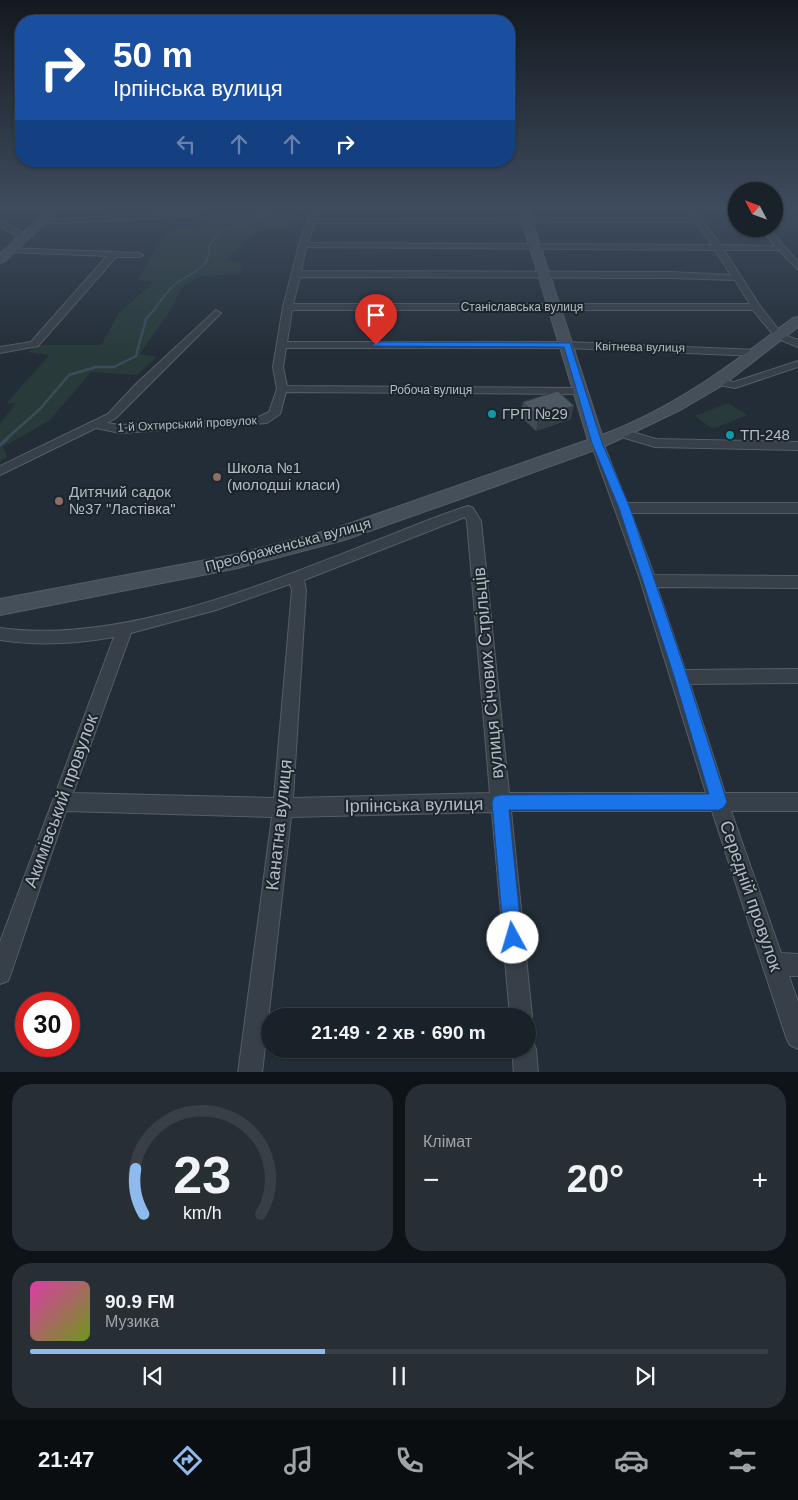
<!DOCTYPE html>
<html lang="uk">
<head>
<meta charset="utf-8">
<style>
	:root { --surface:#1a2229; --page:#272f35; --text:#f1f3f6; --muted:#9fa4a8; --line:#383f46; --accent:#8ebaed }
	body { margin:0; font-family:Helvetica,sans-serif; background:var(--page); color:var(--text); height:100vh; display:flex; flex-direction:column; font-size:19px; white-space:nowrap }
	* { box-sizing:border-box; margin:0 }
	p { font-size:16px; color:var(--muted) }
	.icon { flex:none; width:28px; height:28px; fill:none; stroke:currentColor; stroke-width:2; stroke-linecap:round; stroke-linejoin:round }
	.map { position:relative; height:1072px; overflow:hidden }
	.sheet { display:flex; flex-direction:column; gap:12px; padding:12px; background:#0e1317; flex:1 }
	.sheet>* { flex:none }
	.top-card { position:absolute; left:15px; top:15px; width:500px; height:152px; border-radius:20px; box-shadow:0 1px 4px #0004,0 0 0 1px var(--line); background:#1a4fa0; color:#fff; overflow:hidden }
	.needle { width:32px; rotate:311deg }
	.controls { position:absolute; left:728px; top:182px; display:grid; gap:10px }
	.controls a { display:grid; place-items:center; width:55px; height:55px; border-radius:50%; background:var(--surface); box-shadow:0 1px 4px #0004,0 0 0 1px var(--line); font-size:25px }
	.speed { position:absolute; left:15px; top:992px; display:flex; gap:10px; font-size:25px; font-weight:700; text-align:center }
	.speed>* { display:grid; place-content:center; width:65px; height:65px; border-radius:50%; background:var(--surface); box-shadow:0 1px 4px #0004,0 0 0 1px var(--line); line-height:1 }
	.speed .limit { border:8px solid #d22; background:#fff; color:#111 }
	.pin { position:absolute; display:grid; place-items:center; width:42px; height:42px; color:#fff; margin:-51px -21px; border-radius:50% 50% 50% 0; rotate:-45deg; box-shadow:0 0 5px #0007 }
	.pin .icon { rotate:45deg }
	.me { position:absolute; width:55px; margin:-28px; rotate:354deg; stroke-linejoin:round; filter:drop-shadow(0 0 4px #0008) }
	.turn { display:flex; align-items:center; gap:18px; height:105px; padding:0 15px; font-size:22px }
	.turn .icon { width:65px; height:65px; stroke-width:2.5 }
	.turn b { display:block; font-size:35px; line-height:42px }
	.lanes { display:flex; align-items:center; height:48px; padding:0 15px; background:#0003; justify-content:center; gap:25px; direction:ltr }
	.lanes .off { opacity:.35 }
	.big { font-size:38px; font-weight:700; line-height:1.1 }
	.sheet .widget { flex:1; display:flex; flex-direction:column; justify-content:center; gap:8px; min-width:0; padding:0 18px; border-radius:20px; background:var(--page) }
	.sheet .dial { align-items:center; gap:0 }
	.dial svg { height:130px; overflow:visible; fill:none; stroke:var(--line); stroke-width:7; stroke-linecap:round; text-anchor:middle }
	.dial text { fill:var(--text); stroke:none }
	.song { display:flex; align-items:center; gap:15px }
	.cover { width:60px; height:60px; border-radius:8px; background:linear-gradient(135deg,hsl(320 70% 55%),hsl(80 70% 35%)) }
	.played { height:5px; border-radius:2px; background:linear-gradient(90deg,var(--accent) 40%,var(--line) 40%) }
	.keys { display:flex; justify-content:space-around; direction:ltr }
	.heat { display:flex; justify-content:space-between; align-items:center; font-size:28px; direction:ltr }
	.sheet .tiles { flex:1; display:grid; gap:12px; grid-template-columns:1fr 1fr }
	.widget:last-child { grid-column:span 2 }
	.trip { position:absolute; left:261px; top:1008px; width:275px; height:50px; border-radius:25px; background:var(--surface); box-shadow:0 1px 4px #0004,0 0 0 1px var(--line); font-weight:700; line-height:50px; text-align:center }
	.tab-bar { display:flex; height:80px; justify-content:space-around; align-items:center; background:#0a0e10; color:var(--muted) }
	.tab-bar .icon { width:35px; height:35px }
	.tab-bar .current { color:var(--accent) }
	.tab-bar b { font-size:22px; color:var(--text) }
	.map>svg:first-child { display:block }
	.green { fill:#283b3a }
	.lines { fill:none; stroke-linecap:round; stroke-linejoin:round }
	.stream-far2 { stroke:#3a4c5e; stroke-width:2 }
	.stream-far1 { stroke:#3a4c5e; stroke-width:2.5 }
	.stream { stroke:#3a4c5e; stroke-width:3 }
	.street-casing { stroke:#555d65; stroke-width:2 }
	.secondary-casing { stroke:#555d65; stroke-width:2 }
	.street { fill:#373f48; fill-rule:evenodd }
	.secondary { fill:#454f5a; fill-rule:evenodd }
	.wall { fill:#414c54 }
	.shaded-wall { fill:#353e45 }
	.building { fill:#4c5862; stroke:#353e45 }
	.route { fill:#1a73e8; stroke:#114b97 }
	.culture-dot { fill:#0f9aa8; stroke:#1c242c; stroke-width:2 }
	.education-dot { fill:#8d6e63; stroke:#1c242c; stroke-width:2 }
	.labels { text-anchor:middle; stroke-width:4; stroke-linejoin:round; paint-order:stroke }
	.far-street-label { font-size:12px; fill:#b2bac4; stroke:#1c242c }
	.poi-label { font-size:15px; fill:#b2bac4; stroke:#1c242c; text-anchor:start }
	.street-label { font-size:15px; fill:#b2bac4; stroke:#1c242c }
	.near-street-label { font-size:18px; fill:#b2bac4; stroke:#1c242c }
</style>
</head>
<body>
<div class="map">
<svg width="798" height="1073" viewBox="0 0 798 1073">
	<rect width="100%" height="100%" fill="#232d37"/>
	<!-- green -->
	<path class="green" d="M223,208H312L303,210L291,227L258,230L226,260L243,263L240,274L203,276L188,282L180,291L171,309L140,354L157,357L137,375L91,372L50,420L3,447L7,457L0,462V424L16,403L6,404L49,355L28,352L38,345H101L119,313L154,282L137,280L167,231L207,224L206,212Z
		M728,403L747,415L713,429L695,416Z"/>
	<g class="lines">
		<!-- stream-far2 -->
		<path class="stream-far2" d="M153,311C159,303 165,294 173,286C187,273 212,270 209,246L220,231L256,219L266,208"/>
		<!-- stream-far1 -->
		<path class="stream-far1" d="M5,440L40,409L69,375L96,367H114L136,356L146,319L154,310"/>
		<!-- stream -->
		<path class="stream" d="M0,445L7,439"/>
		<defs>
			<path id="street" d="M312,208H320L316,219L692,218L684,208H692L721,245L775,246L761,229H769L798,262V270L779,250H724L760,306L782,334L798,340V347L776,338L753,310H292L287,342H567L758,350L763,353L758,356L567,348H286L283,367L287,386L581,388L586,391L581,394L286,392L280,414L267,423L120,433L96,428L0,475V466L108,414L136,384L216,310L221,313L116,418L107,423L120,425L254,419L269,412L277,389L273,367L283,307L299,245ZM695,222L712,245L308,243L314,223ZM306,247L715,250L731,275L671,272L301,271ZM300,277L671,278L735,280L750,304H293Z
				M195,212L199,214L198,216L40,224L36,222L40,220Z
				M0,221L27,235L28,237L21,239L0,226Z
				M7,248L139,253L143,255L139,257H116L38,346L0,353V347L31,342L107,256L10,252H7Z
				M798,361V367L735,388L714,384L713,382L718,379L734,382Z
				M622,429L656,439L798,442V450L655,447L618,436L616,433L618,430Z
				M597,439L603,443L627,503H798V513H631L654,575L798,576V588L657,587L685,670L798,669V683L690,684L725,793H798V811H731L781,953L798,954V976H789L798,1002V1049L790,1045L786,1037L712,811H511L532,1016L528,1025V1016H510L492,812L291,817L262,1073H238L272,817L66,811L11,973L8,981L0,984V942L114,637C75,644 39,646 0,640V628C123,645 269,582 383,538C411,527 439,515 468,506L473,508L481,521L509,793H706L639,576L591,443ZM465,517L467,521L490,793L293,798L306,590L304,580ZM290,584L292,590L274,798L73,793L131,633L216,610Z
				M528,1039L532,1041L536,1049L538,1073H514L512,1049H528Z"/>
			<path id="secondary" d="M50,208H61L4,262L0,263V254Z
				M518,208H528L602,435C675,408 732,364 793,318L798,317V327L723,385L682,409L603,447L460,499L344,540L238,568L0,615V599L238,554L334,529L588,440Z"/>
		</defs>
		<!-- street casing -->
		<use href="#street" class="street-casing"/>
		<!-- secondary casing -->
		<use href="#secondary" class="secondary-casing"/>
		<!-- street -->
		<use href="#street" class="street"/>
		<!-- secondary -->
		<use href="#secondary" class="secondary"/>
	</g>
	<!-- wall -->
	<path class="wall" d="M523,402L571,419L536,431L520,416Z"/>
	<!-- shaded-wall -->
	<path class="shaded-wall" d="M574,406L571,419L536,431L538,417Z"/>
	<!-- building -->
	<path class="building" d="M558,391L574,406L538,417L523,402Z"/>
	<!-- sky -->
	<linearGradient id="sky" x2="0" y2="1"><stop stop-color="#13191e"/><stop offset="0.58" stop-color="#3f4c5e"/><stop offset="1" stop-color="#3f4c5e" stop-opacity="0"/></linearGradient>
	<rect width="798" height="358" fill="url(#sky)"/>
	<!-- route -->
	<path class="route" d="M376,342L570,343L602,443L630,508L687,676L727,802L724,807L719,810H509L522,938L520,945L513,947L507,945L504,938L492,802L494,797L500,795L709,794L674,676L619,508L592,443L564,347L374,346L372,345Z"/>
	<!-- markers -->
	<g class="culture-dot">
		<circle cx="492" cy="414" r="5"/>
		<circle cx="730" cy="435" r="5"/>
	</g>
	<g class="education-dot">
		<circle cx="217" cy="477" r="5"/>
		<circle cx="59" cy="501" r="5"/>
	</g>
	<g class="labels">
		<!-- far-street labels -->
		<g class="far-street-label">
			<text x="522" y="311">Станіславська вулиця</text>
			<text transform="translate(640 347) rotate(1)" y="4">Квітнева вулиця</text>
			<text x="431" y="394">Робоча вулиця</text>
			<text transform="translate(187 424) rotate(-3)" y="4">1-й Охтирський провулок</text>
		</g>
		<!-- poi labels -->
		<g class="poi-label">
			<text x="502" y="419">ГРП №29</text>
			<text x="740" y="440">ТП-248</text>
			<text x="227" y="473">Школа №1<tspan x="227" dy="17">(молодші класи)</tspan></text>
			<text x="69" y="497">Дитячий садок<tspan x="69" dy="17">№37 "Ластівка"</tspan></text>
		</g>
		<!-- street labels -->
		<g class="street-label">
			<text transform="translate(288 545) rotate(-15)" y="5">Преображенська вулиця</text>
		</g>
		<!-- near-street labels -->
		<g class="near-street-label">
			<text transform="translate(488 673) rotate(-95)" y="6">вулиця Січових Стрільців</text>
			<text transform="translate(61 801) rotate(-70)" y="6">Акимівський провулок</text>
			<text transform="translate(414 805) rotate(-1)" y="6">Ірпінська вулиця</text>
			<text transform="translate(279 825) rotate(-84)" y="6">Канатна вулиця</text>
			<text transform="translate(751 896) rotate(71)" y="6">Середній провулок</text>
		</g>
	</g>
</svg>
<div class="controls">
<a><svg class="needle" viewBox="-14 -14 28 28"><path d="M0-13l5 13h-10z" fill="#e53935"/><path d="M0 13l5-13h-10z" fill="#9fa4a8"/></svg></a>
</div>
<div class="speed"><div class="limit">30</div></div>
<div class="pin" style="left:376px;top:345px;background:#d93025"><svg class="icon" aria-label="arrive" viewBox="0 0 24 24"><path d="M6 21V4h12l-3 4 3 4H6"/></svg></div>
<svg class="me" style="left:513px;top:938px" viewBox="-20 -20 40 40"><circle r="19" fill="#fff"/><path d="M0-13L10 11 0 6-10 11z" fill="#1a73e8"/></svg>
<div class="trip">21:49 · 2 хв · 690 m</div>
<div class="top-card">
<div class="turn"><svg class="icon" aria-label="right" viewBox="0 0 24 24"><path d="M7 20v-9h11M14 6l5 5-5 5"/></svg><div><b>50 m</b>Ірпінська вулиця</div></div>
<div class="lanes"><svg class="icon off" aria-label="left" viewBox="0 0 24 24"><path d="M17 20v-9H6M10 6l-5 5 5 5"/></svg><svg class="icon off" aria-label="ahead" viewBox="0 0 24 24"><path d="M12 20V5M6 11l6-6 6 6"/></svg><svg class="icon off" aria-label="ahead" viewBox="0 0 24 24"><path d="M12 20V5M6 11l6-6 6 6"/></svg><svg class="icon" aria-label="right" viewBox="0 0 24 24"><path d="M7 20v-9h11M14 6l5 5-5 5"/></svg></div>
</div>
</div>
<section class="sheet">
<div class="tiles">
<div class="widget dial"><svg viewBox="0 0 100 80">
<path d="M14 69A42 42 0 1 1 86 69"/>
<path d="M14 69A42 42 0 0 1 9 41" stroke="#8ebaed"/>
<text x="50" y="56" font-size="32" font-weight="700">23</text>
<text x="50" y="72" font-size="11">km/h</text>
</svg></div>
<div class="widget"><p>Клімат</p>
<div class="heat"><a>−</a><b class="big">20°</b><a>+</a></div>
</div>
<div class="widget">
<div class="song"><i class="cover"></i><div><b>90.9 FM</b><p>Музика</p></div></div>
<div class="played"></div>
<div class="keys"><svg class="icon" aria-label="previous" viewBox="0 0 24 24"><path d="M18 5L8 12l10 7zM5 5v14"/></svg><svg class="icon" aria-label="pause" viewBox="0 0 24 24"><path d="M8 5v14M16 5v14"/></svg><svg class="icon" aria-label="next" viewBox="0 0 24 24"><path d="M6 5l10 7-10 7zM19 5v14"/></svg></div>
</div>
</div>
</section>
<nav class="tab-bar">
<b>21:47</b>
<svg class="icon current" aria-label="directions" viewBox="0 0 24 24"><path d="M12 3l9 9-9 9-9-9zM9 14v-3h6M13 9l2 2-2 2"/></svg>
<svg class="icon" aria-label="music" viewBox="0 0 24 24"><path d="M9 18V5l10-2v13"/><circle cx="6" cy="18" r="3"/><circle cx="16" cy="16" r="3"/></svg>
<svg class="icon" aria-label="phone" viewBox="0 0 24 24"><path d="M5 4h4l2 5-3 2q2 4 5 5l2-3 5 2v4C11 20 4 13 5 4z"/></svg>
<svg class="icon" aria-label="climate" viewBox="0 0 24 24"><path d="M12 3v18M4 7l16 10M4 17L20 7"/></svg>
<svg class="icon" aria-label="car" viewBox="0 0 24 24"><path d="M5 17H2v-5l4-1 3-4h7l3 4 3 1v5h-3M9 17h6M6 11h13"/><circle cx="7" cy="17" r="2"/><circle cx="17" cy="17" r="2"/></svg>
<svg class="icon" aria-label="filters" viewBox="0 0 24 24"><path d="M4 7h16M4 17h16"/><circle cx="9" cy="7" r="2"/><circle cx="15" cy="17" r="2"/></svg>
</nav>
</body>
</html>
